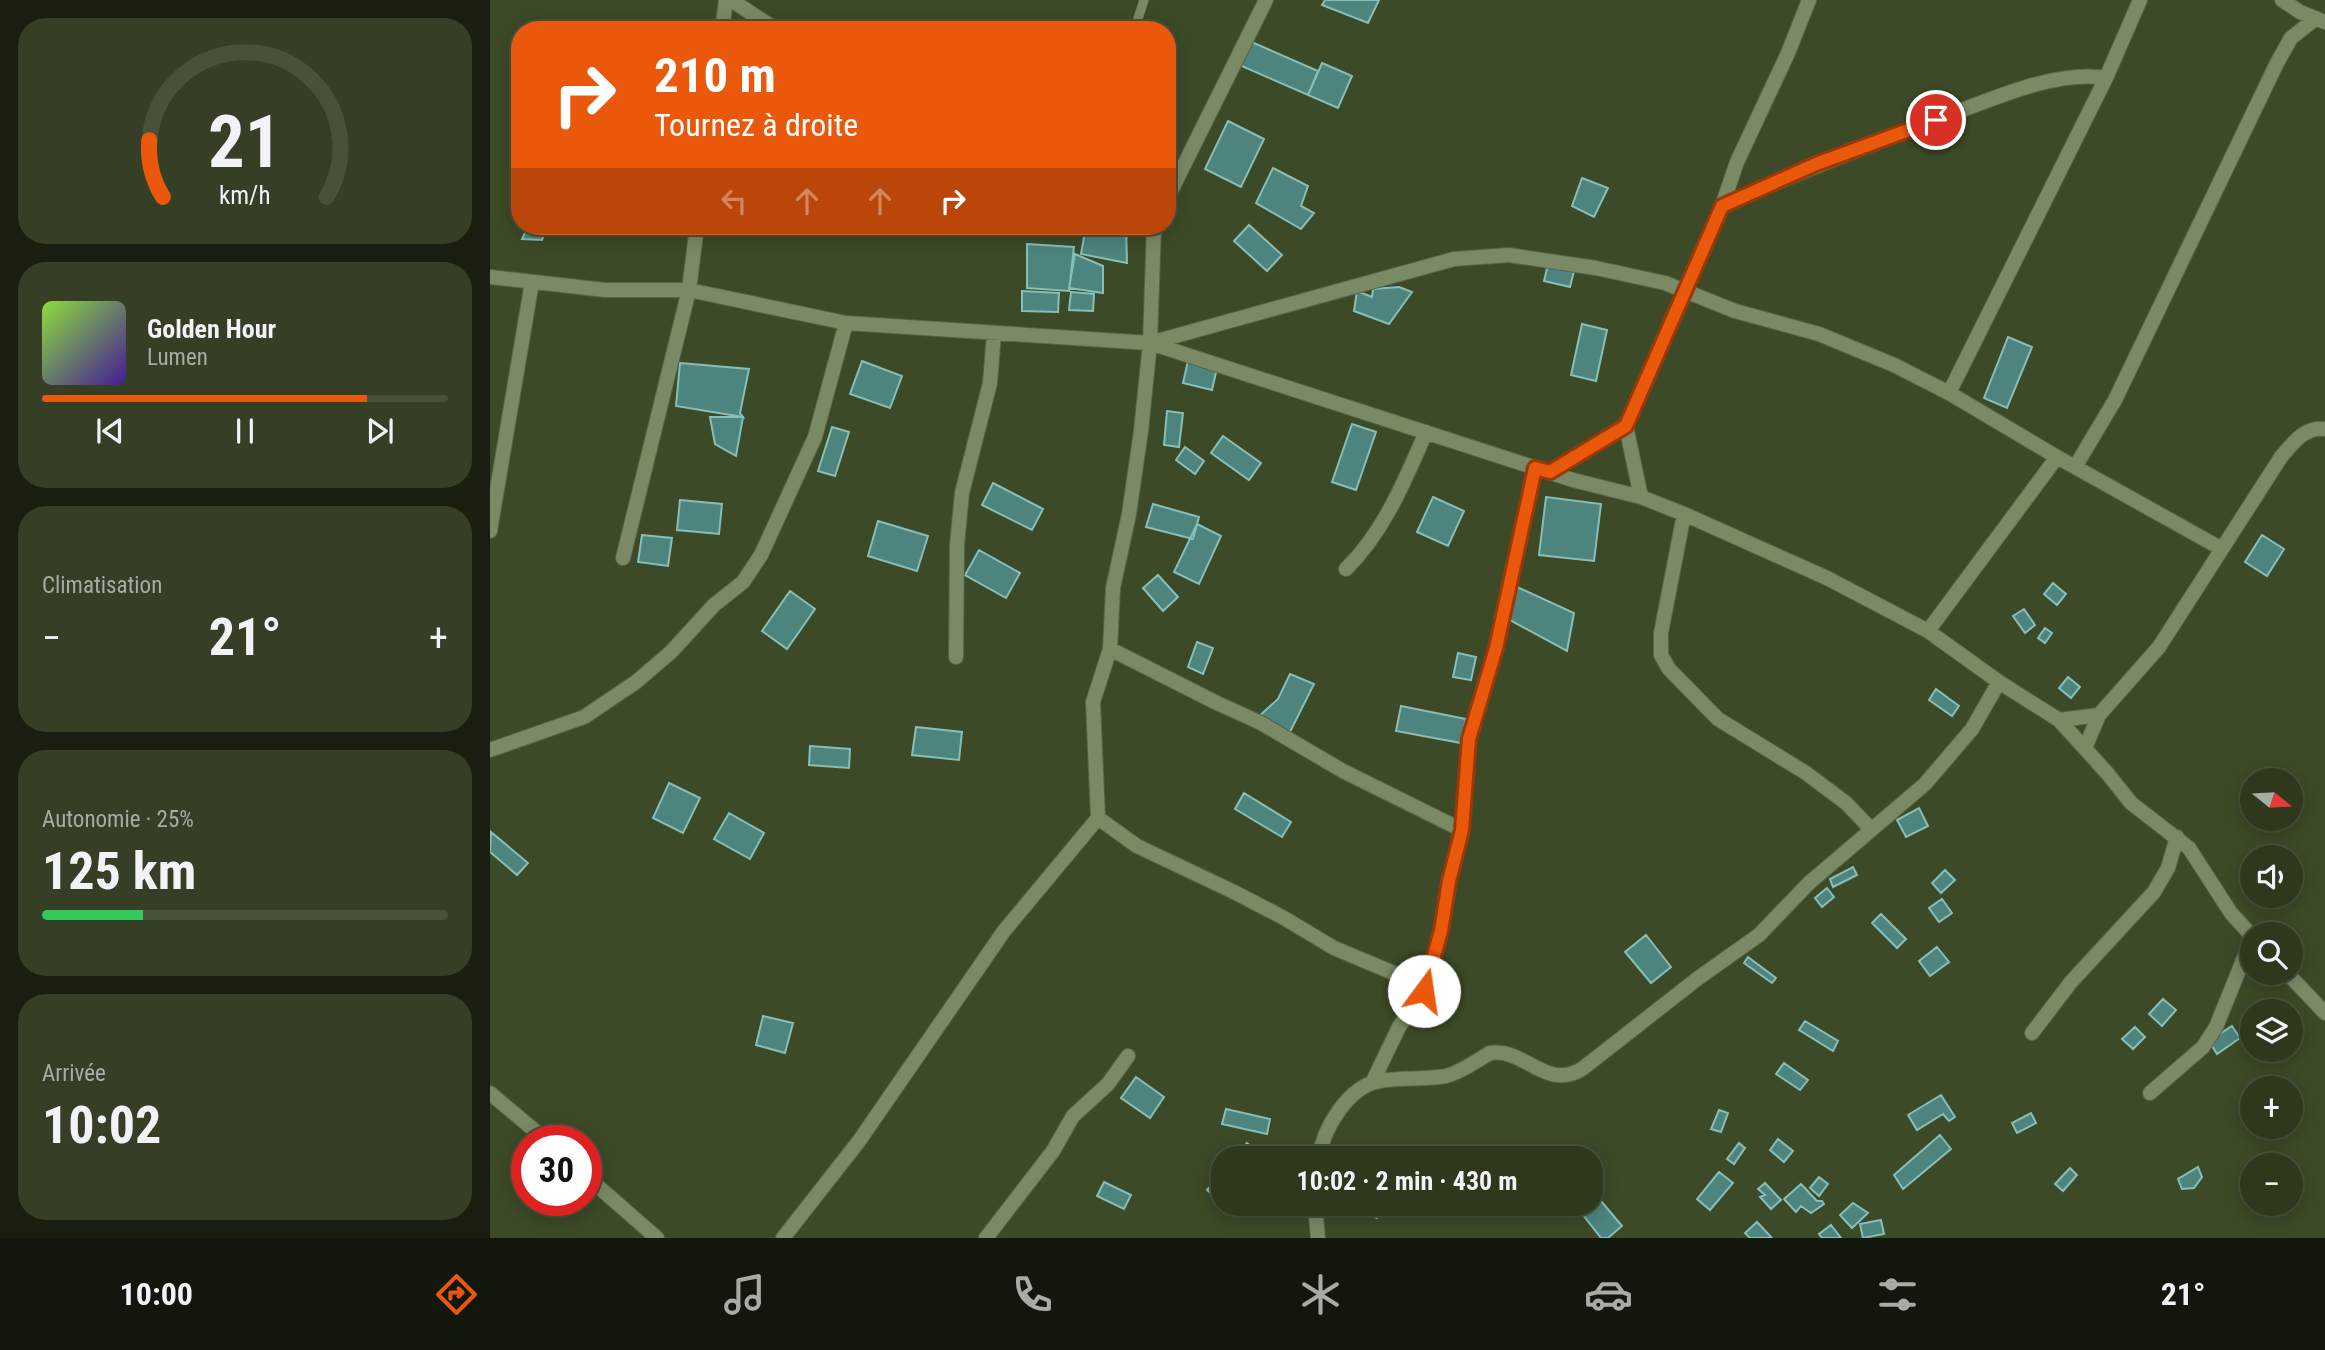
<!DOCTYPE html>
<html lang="fr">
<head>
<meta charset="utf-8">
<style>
	:root { --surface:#2d381d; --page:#353f26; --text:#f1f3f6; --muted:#a7aca4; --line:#48523b; --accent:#ea580c }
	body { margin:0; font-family:"Roboto Condensed",sans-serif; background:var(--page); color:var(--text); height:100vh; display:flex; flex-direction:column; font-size:26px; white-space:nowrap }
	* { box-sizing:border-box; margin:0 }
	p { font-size:23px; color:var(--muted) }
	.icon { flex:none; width:38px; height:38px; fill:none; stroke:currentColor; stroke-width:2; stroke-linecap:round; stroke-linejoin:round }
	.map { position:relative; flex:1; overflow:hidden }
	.sheet { display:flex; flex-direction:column; gap:18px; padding:18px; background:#191f10; width:490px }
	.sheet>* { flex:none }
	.top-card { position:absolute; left:21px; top:21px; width:665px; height:214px; border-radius:28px; box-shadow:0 4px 18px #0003,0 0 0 2px var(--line); background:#ea580c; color:#fff; overflow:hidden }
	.needle { width:46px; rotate:108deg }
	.controls { position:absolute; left:1750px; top:768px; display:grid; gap:14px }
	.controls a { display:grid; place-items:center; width:63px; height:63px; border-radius:50%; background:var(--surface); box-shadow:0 4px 18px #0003,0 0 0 2px var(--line); font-size:35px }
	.speed { position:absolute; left:21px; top:1125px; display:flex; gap:14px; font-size:35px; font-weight:700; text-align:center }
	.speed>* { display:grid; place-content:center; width:91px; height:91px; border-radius:50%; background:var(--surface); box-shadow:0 4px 18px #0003,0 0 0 2px var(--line); line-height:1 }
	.speed .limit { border:10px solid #d22; background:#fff; color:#111 }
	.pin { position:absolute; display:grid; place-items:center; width:60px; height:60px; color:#fff; margin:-30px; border:4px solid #fff; border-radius:50%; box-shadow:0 2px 7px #0007 }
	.me { position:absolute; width:77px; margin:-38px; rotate:14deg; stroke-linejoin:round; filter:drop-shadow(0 0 5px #0008) }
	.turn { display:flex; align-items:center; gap:24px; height:147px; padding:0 28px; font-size:32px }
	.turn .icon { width:91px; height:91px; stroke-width:2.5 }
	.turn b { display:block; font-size:49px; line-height:60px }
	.lanes { display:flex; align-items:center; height:66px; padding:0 28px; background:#0003; justify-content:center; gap:35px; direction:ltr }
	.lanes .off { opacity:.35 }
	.big { font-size:52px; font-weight:700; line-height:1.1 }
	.sheet .card { flex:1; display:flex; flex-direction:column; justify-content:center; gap:10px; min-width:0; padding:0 24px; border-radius:28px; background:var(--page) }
	.sheet .dial { align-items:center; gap:0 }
	.dial svg { height:182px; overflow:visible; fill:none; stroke:var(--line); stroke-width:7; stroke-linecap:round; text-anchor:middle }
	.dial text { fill:var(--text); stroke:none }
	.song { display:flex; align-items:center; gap:21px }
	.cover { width:84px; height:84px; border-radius:10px; background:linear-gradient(135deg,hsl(90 70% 55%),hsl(260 70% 35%)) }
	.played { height:7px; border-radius:4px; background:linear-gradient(90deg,var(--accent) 80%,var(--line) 80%) }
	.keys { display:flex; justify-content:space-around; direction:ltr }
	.heat { display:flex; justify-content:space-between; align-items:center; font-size:38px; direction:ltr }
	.charge { height:10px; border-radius:5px; background:linear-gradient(90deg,#34c759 25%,var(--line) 0) }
	.trip { position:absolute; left:721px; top:1146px; width:392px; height:70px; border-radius:28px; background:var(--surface); box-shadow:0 4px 18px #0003,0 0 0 2px var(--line); font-weight:700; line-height:70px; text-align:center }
	.menu { display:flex; height:112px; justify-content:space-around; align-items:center; background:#12160c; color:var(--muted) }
	.menu .icon { width:49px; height:49px }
	.menu .active { color:var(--accent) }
	.menu b { font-size:32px; color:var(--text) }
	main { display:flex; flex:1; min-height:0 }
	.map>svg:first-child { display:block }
	.building { fill:#4e847e; stroke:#87beb8; stroke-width:2 }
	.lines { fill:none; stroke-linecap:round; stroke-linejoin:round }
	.lane-casing { stroke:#596446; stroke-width:10 }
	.street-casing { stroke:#596446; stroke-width:16 }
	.lane { stroke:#7a8a65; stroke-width:9 }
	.street { stroke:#7a8a65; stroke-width:14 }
	.route-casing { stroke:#983908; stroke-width:18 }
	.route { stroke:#ea580c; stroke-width:12 }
</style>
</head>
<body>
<main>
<section class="sheet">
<div class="card dial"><svg viewBox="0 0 100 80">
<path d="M14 69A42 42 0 1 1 86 69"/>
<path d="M14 69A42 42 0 0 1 8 44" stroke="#ea580c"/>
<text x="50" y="56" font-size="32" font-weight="700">21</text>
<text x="50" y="72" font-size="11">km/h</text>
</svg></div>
<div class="card">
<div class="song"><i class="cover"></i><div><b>Golden Hour</b><p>Lumen</p></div></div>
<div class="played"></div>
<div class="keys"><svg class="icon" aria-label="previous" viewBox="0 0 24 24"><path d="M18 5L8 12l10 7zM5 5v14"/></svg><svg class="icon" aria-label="pause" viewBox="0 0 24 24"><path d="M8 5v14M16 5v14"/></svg><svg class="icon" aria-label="next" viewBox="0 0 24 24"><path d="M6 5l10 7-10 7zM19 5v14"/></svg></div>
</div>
<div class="card"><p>Climatisation</p>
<div class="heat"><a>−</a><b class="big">21°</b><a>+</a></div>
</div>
<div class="card"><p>Autonomie · 25%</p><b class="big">125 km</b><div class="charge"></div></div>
<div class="card"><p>Arrivée</p><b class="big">10:02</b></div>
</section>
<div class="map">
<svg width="1835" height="1238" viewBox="0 0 1835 1238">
	<rect width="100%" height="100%" fill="#3c4a27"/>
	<!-- building -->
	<path class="building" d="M835,0H889L878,23L832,5Z
		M757,40L828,71L818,95L747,64Z
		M832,63L862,76L848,108L818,95Z
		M738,121L774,139L751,187L715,169Z
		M783,168L818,186L811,206L824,213L811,229L766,203Z
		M1092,178L1118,188L1104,217L1082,206Z
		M759,225L792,255L777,271L744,241Z
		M596,226H636L637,263L591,254Z
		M37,229L55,231L52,240L32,239Z
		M537,244L584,247L579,291L537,288Z
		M585,254L613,266V293L579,288Z
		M1058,264L1084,271L1080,287L1054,281Z
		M909,287L922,292L899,324L864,311L867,291L882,297L883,289Z
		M532,291L569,293L568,312L532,311Z
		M581,292L604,294L603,311L579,310Z
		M1092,324L1117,330L1106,381L1081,375Z
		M1518,337L1542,347L1517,408L1494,398Z
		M372,361L412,376L400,408L360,394Z
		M698,361L727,368L722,390L693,383Z
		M190,363L259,369L250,413L253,417L186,406Z
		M677,411L693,413L689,447L674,445Z
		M220,417H253L246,456L225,444Z
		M862,424L886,432L866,490L842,482Z
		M342,427L359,432L345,476L328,471Z
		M733,436L771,463L759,480L721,453Z
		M695,447L714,461L705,474L686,460Z
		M503,483L553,509L542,530L492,505Z
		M943,497L974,511L958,546L927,532Z
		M1056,497L1111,504L1104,561L1049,555Z
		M190,500L232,504L229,534L187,530Z
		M663,504L709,517L703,539L656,527Z
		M388,521L438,536L427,571L378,556Z
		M707,524L731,536L709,584L684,572Z
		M152,535L182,538L178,566L148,562Z
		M1772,535L1794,549L1777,576L1755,562Z
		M489,550L530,573L516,598L475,575Z
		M668,575L688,597L673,611L653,588Z
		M1563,583L1576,594L1567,605L1554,594Z
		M1027,587L1084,613L1077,651L1018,619Z
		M300,591L325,609L297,649L272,631Z
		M1534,609L1545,625L1535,633L1523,616Z
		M1555,628L1562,633L1555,643L1548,638Z
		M707,642L723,648L713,674L698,667Z
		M968,653L986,657L981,680L963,677Z
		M800,674L824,684L799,734L767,718L788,699Z
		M1578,677L1590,687L1581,698L1569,688Z
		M1446,689L1469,706L1462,716L1439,700Z
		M911,706L976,719L971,743L906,731Z
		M426,727L472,732L469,760L422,755Z
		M320,746L360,749L359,768L319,765Z
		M179,783L210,798L193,833L163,818Z
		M754,793L801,822L792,837L745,809Z
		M1429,808L1438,826L1416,837L1407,820Z
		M239,813L274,833L260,859L224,839Z
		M1,832L38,863L27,875L0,852Z
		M1363,867L1367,875L1343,887L1340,879Z
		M1455,870L1465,880L1451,893L1442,883Z
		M1337,888L1344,897L1332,907L1325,898Z
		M1452,899L1462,913L1449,922L1439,908Z
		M1391,914L1416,939L1407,948L1382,923Z
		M1156,935L1181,967L1161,983L1135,952Z
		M1801,942L1813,955L1801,967Z
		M1447,947L1459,962L1440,976L1429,961Z
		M1258,957L1286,978L1282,983L1254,963Z
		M1776,973H1795L1783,985Z
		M1673,999L1686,1010L1672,1026L1659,1014Z
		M273,1016L303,1023L295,1053L266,1045Z
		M1315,1021L1348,1041L1343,1051L1309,1030Z
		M1742,1026L1750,1038L1727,1054L1719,1041Z
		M1645,1027L1655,1037L1643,1049L1632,1039Z
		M1294,1063L1318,1080L1310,1090L1286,1074Z
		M646,1077L674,1097L660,1118L631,1098Z
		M1451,1095L1465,1117L1459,1121L1453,1114L1427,1130L1418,1115Z
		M736,1109L780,1119L777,1134L732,1124Z
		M1229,1110L1238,1113L1231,1132L1221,1129Z
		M1541,1113L1546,1123L1527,1133L1522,1123Z
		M1450,1135L1461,1149L1413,1189L1404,1175Z
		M1288,1139L1303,1151L1294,1162L1280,1150Z
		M757,1143L775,1158H744Z
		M1249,1143L1255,1148L1244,1164L1237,1159Z
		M845,1147L880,1158H841Z
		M1708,1167L1712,1177L1704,1188L1692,1189L1688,1179Z
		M1580,1168L1587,1175L1573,1191L1565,1184Z
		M733,1172V1204L717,1190Z
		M1229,1172L1243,1183L1220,1210L1207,1199Z
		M1329,1177L1338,1184L1329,1196L1320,1188Z
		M614,1182L641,1195L634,1209L607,1196Z
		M1275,1183L1291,1200L1281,1209L1270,1197L1275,1195L1268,1189Z
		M1311,1184L1327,1201H1332L1334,1204L1321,1213L1311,1206L1306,1212L1294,1199Z
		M1111,1201L1132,1226L1118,1238H1111L1093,1215Z
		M1363,1203L1378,1213L1362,1228L1350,1215Z
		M734,1204H752L744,1213Z
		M849,1204H892L887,1218Z
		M1391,1220L1394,1234L1373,1238L1370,1224Z
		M1267,1222L1282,1238H1260L1255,1233Z
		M1341,1225L1351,1238H1332L1329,1234Z"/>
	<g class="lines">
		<defs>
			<path id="lane" d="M646,25L654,0"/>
			<path id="street" d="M241,0L287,30
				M1792,0L1810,12L1835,22
				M232,30L236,0
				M677,199L776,0
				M1232,206C1304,174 1377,146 1451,118C1498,101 1566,69 1616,78
				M0,277L115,290H199L356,323L660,343L1083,480L1151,497L1194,514L1337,578L1438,631L1509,682L1569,720L1618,774L1641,803L1699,848L1741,913L1762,936
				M660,343L664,226
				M1459,393L1616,78L1650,0
				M1136,426L1151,497
				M1585,467L1625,400L1787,63L1801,38L1825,19
				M1060,472L1136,426L1195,293L1232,206L1247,162L1298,53L1319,0
				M1194,514L1171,633V655L1179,669L1228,719L1316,773L1356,803L1381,829
				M0,531L42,282
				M133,558L199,290L207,226
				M856,569C894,532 915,480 936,432
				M1438,631L1567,457
				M620,649L727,703L771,723L853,771L972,830L959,881L951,931L934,991L909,1027L882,1083
				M466,657L467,545L472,493L500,383L504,333
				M1569,720L1609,715L1669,647L1791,457C1803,443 1815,426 1835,429
				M1595,748L1609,715
				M0,750L94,717L146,682L181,652L224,605L253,582L271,555L325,437L356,323
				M608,818L647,846L744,892L794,918L844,948L906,974L934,991
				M972,830L979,739L1006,648L1045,468
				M1797,973L1835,1013
				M1542,1033L1581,982L1664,892L1678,868L1687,837
				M0,1093L57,1141
				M1660,1093L1713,1047L1726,1027L1762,938
				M829,1158C833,1129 858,1086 890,1081C912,1077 935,1080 956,1076C972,1072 986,1061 1000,1053C1036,1048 1055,1091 1092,1069L1207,979L1269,935L1319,883L1435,784L1482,729L1509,682
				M96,1176L167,1238
				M825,1204L828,1238
				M293,1238L369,1141L514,931L608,818L603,702L620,649L623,588L639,514L651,431L660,343L964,259L1019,255L1106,268L1175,283L1245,311L1329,334L1404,365L1459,393L1567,457L1732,549
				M496,1238L563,1151L583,1116L618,1084L638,1056"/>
		</defs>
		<!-- lane casing -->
		<use href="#lane" class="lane-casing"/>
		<!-- street casing -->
		<use href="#street" class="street-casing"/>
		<!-- lane -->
		<use href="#lane" class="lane"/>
		<!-- street -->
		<use href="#street" class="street"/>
	</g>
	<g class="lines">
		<defs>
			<path id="route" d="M934,991L951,931L959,881L972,830L979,739L1006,648L1045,468L1060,472L1136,426L1232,206L1326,164L1446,120"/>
		</defs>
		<!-- route casing -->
		<use href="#route" class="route-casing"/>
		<!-- route -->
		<use href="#route" class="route"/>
	</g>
</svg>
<div class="controls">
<a><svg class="needle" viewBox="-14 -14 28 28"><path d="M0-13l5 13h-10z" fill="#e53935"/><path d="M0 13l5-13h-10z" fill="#a7aca4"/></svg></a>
<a><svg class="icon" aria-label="sound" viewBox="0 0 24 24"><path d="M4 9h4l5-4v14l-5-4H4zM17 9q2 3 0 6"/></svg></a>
<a><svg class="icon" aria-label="search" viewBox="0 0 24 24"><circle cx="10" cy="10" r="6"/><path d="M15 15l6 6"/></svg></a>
<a><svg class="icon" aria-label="layers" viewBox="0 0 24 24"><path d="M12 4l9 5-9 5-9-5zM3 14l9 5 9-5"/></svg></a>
<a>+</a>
<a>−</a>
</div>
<div class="speed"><div class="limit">30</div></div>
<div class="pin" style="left:1446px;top:120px;background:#d93025"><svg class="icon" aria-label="arrive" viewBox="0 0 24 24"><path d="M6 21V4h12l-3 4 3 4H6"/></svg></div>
<svg class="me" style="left:934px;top:991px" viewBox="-20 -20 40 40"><circle r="19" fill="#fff"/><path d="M0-13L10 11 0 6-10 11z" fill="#ea580c"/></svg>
<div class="trip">10:02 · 2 min · 430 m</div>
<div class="top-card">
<div class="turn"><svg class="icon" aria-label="right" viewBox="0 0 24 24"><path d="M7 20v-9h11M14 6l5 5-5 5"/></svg><div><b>210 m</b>Tournez à droite</div></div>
<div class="lanes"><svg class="icon off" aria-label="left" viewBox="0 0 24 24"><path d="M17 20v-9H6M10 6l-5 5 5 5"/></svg><svg class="icon off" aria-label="ahead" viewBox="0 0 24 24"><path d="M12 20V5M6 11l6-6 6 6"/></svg><svg class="icon off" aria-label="ahead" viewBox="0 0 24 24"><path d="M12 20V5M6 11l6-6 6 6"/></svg><svg class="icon" aria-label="right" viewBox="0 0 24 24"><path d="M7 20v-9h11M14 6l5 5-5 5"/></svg></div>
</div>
</div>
</main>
<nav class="menu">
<b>10:00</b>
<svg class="icon active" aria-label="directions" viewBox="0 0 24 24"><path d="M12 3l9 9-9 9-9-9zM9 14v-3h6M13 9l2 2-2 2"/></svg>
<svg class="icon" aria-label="music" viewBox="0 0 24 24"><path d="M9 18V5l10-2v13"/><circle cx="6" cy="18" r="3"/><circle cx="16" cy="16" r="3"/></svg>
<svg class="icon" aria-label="phone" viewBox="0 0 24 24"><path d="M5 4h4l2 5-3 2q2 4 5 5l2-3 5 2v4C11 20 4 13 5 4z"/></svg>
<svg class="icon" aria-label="climate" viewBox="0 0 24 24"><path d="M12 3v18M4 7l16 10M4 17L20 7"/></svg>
<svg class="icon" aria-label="car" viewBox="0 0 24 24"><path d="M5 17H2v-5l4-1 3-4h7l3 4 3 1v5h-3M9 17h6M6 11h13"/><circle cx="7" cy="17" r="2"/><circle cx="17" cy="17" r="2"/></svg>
<svg class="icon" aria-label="filters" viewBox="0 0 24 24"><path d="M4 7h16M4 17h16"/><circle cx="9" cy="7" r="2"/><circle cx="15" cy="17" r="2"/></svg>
<b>21°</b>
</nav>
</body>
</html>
